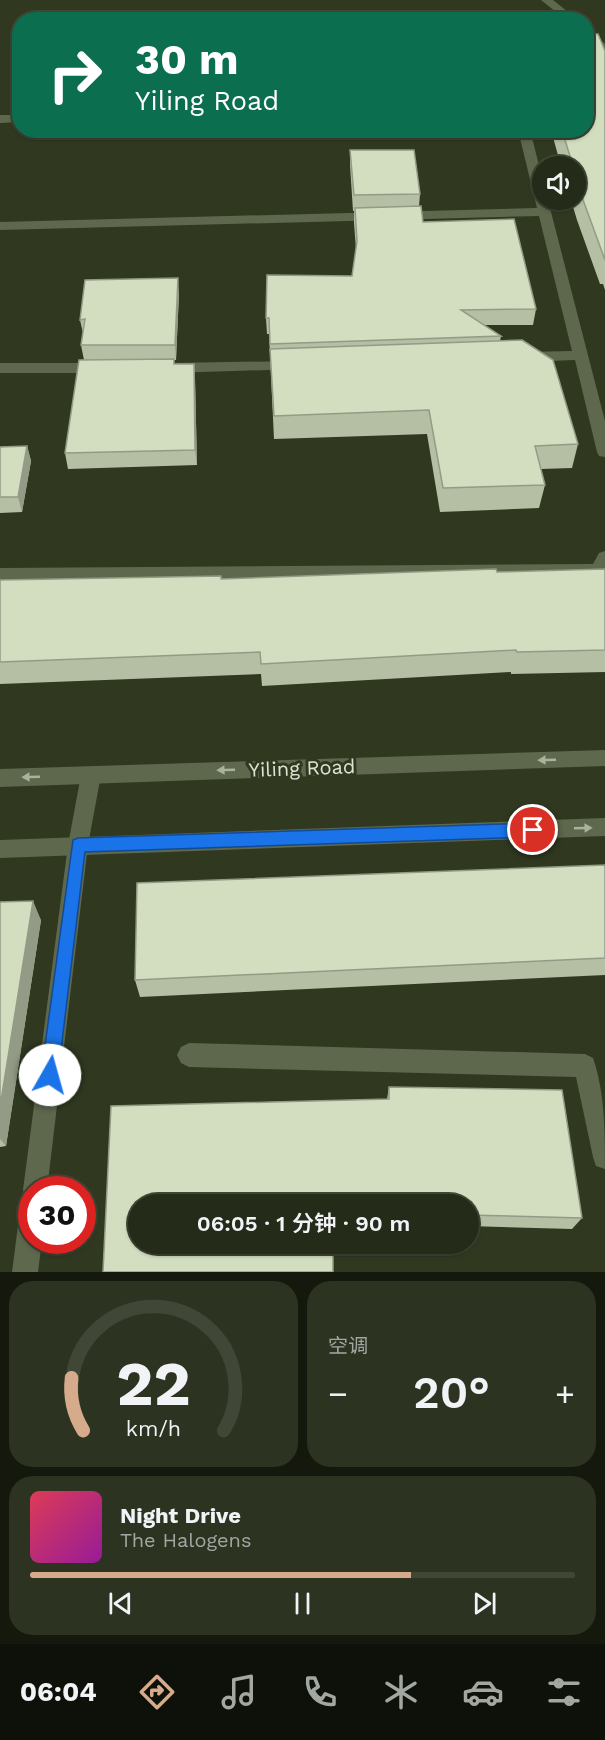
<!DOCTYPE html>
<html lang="zh">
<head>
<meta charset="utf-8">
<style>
	:root { --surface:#242b18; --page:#2c3321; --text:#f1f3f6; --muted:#a3a7a2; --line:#414737; --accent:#d6ab8b }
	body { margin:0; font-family:"Work Sans","Noto Sans SC",sans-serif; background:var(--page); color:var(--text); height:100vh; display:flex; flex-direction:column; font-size:22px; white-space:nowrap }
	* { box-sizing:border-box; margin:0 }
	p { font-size:20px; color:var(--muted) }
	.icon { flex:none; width:33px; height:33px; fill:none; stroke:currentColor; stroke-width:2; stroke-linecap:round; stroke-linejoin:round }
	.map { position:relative; height:1272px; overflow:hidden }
	.side { display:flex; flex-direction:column; gap:9px; padding:9px; background:#14180d; flex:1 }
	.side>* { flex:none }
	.guide { position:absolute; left:12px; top:12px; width:582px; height:126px; border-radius:24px; box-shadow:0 2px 4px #0004,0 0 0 2px var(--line); background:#0b6e4f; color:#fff; overflow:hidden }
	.controls { position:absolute; left:532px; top:156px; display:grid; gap:12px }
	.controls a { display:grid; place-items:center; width:54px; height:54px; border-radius:50%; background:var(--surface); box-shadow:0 2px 4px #0004,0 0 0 2px var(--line); font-size:30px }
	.speed { position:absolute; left:18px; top:1176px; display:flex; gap:12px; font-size:30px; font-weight:700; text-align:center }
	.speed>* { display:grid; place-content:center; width:78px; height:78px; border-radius:50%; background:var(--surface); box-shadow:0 2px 4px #0004,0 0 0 2px var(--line); line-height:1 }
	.speed .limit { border:9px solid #d22; background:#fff; color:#111 }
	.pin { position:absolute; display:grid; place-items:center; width:51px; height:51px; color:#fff; margin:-26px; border:3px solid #fff; border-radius:50%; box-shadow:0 2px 6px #0007 }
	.me { position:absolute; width:66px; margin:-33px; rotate:7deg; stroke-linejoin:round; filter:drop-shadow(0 0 4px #0008) }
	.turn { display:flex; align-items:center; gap:21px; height:126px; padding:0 24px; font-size:27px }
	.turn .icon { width:78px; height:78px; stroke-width:2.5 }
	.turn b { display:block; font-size:42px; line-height:51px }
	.big { font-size:45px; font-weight:600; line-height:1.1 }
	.side .widget { flex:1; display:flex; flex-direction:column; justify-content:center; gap:9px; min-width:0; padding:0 21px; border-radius:24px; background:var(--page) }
	.side .dial { align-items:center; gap:0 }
	.dial svg { height:156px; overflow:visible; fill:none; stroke:var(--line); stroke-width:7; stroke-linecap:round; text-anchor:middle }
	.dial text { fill:var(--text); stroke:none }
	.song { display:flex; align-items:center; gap:18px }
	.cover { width:72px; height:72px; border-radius:9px; background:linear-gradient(135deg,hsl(350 70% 55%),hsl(300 70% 35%)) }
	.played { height:6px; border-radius:3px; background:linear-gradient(90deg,var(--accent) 70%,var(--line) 70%) }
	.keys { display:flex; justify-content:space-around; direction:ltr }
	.heat { display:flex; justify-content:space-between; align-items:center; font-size:33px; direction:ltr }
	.side .tiles { flex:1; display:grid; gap:9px; grid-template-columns:1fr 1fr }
	.widget:last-child { grid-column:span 2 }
	.trip { position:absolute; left:128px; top:1194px; width:351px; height:60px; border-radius:30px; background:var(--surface); box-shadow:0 2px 4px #0004,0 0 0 2px var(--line); font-weight:600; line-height:60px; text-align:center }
	.tabs { display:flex; height:96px; justify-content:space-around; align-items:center; background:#0e110a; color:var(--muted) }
	.tabs .icon { width:42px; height:42px }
	.tabs .on { color:var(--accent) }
	.tabs b { font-size:27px; color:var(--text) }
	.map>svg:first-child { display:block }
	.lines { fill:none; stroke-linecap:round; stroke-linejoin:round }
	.minor { fill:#5e684d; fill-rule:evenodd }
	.tertiary { fill:#5e684d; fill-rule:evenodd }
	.wall { fill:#b5bfa4 }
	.shaded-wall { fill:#939b86 }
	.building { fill:#d2debf; stroke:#939b86; stroke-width:1.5 }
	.oneway { fill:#aab29e }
	.route { fill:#1a73e8; stroke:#114b97; stroke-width:1.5 }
	.labels { text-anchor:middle; stroke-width:6; stroke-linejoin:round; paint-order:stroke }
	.street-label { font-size:20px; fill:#dde3d4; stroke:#303920 }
</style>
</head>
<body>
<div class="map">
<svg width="605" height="1272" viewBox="0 0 605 1272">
	<rect width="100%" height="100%" fill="#303920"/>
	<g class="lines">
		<!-- minor -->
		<path class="minor" d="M541,0H553L578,20H566Z
			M586,27L605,44V53L601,52L586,37Z
			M0,115H20V122L0,123Z
			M518,130H530L543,181V200H548L551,212L605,421V457L599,456L597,452L575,360L524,362L517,357L524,352L572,351L539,216L0,230V222L537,208Z
			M295,361L302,366L300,369L170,373L163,368L170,363Z
			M0,363H100L107,368L100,373H0Z
			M605,551V575L599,576L0,582V568L593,564L599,553Z
			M91,767L98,769L101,775L88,845L47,1190H32V1201L26,1199L23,1190L68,845L81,775L84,769Z
			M189,1043L585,1054L593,1058C605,1093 605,1132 605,1169L596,1166L593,1157L576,1077L189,1067L181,1063L177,1055L181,1047Z
			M32,1206V1240H42L38,1272H12L19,1218L23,1209Z"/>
		<!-- tertiary -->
		<path class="tertiary" d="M605,750V766L0,787V769Z
			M605,818V836L0,858V840Z"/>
	</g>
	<!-- wall -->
	<path class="wall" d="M605,51V290L603,284H600L577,220L571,200H576V166H561L551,130H586Z
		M350,150L420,194L419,206L423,222L536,309L533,325H484L501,336L500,341L578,444L572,468L541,469L545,485L539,508L440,512L427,434L274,439L269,334H267L266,318L352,276L356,249L354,223V211H353L350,165Z
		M179,293L176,360H174V364H194L195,379L197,465L68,469L65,453L84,360L81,345L83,333L80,320Z
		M27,446L31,461L22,512L0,513V447Z
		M605,569V672L511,674V672L262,686L261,674L0,684V580L221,579Z
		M605,865V975L140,997L135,980Z
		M0,902L41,920L6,1146L0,1147Z
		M389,1087L562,1090L582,1218L572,1229L468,1226V1204H138V1244H333V1272H103L111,1106L387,1099Z"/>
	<!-- shaded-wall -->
	<path class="shaded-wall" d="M178,278L179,293L176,360L175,345Z
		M194,364L195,379L197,465L195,450Z
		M27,446L31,461L22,512L18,497Z
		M33,901L41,920L6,1146L0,1139V1107Z"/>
	<!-- building -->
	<path class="building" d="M586,34H598L605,51V260L582,197L576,178V166H573L562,130H586Z
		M350,150H414L420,194L354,195Z
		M421,206L423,222L514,219L536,309L461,310L501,336L270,344L269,318H266L267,275L352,276L357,241L355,208Z
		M178,278L175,345H81L85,319L80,320L85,280Z
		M522,340L553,360L578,444L535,446L545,485L443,488L429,410L274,416L270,349Z
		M174,359V364H194L195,450L65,453L79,360Z
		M27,446L18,497H0V447Z
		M496,569L497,572L605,569V650L517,652L516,650L261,664L260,652L0,662V580L221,576V579Z
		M605,865V958L135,980L137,883Z
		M33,901L0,1107V902Z
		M389,1087L562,1090L582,1218L468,1215V1204H138V1244H333V1272H103L111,1106L389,1099Z"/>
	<!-- one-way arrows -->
	<defs><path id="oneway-solid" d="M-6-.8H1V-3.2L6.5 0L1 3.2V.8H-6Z" transform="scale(1.5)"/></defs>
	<g class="oneway">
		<use href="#oneway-solid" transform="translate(547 760) rotate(178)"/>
		<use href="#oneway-solid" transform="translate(226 770) rotate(178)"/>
		<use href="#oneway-solid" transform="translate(31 777) rotate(178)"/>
		<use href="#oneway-solid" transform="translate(583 828) rotate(-2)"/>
	</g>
	<!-- route -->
	<path class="route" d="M533,823L539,825L541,830L539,835L533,837L85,852L58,1075L56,1081L50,1084L43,1081L41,1075L73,840L78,838Z"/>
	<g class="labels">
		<!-- street labels -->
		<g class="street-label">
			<text transform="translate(302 768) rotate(-2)" y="7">Yiling Road</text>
		</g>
	</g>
</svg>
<div class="controls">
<a><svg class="icon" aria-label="sound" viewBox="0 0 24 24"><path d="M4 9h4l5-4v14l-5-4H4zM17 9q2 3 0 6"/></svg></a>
</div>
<div class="speed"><div class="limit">30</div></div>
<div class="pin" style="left:533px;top:830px;background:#d93025"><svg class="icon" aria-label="arrive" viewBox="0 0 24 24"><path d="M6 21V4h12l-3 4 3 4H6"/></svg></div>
<svg class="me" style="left:50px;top:1075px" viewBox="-20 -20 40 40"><circle r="19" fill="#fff"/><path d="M0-13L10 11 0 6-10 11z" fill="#1a73e8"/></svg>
<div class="trip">06:05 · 1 分钟 · 90 m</div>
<div class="guide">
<div class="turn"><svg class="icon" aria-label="right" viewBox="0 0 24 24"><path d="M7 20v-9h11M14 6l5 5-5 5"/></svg><div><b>30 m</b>Yiling Road</div></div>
</div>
</div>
<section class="side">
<div class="tiles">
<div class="widget dial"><svg viewBox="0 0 100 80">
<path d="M14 69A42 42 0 1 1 86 69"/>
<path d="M14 69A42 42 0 0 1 8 42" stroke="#d6ab8b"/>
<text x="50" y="56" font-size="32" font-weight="700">22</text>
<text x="50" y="72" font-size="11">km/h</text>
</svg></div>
<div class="widget"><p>空调</p>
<div class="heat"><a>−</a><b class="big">20°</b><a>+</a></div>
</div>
<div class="widget">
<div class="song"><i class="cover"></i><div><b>Night Drive</b><p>The Halogens</p></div></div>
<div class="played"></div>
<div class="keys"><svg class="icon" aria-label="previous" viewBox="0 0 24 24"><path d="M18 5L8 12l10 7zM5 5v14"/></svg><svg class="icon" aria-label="pause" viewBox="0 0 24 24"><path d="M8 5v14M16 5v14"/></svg><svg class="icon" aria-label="next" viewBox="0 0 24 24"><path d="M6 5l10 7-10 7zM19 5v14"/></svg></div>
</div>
</div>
</section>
<nav class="tabs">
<b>06:04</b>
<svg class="icon on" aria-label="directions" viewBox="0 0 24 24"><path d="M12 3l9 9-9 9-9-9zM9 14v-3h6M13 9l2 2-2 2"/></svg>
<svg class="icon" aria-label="music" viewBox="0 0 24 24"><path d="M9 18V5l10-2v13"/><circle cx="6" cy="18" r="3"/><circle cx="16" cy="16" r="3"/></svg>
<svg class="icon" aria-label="phone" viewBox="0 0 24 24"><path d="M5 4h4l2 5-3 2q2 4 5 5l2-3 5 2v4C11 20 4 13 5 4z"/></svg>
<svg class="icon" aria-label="climate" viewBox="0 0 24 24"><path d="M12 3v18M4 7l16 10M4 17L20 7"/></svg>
<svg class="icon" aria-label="car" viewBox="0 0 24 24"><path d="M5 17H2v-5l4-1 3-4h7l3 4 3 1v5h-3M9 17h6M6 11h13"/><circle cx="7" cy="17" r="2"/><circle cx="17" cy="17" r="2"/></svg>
<svg class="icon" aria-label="filters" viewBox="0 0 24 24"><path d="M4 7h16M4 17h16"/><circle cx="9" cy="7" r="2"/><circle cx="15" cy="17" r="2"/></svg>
</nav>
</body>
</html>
